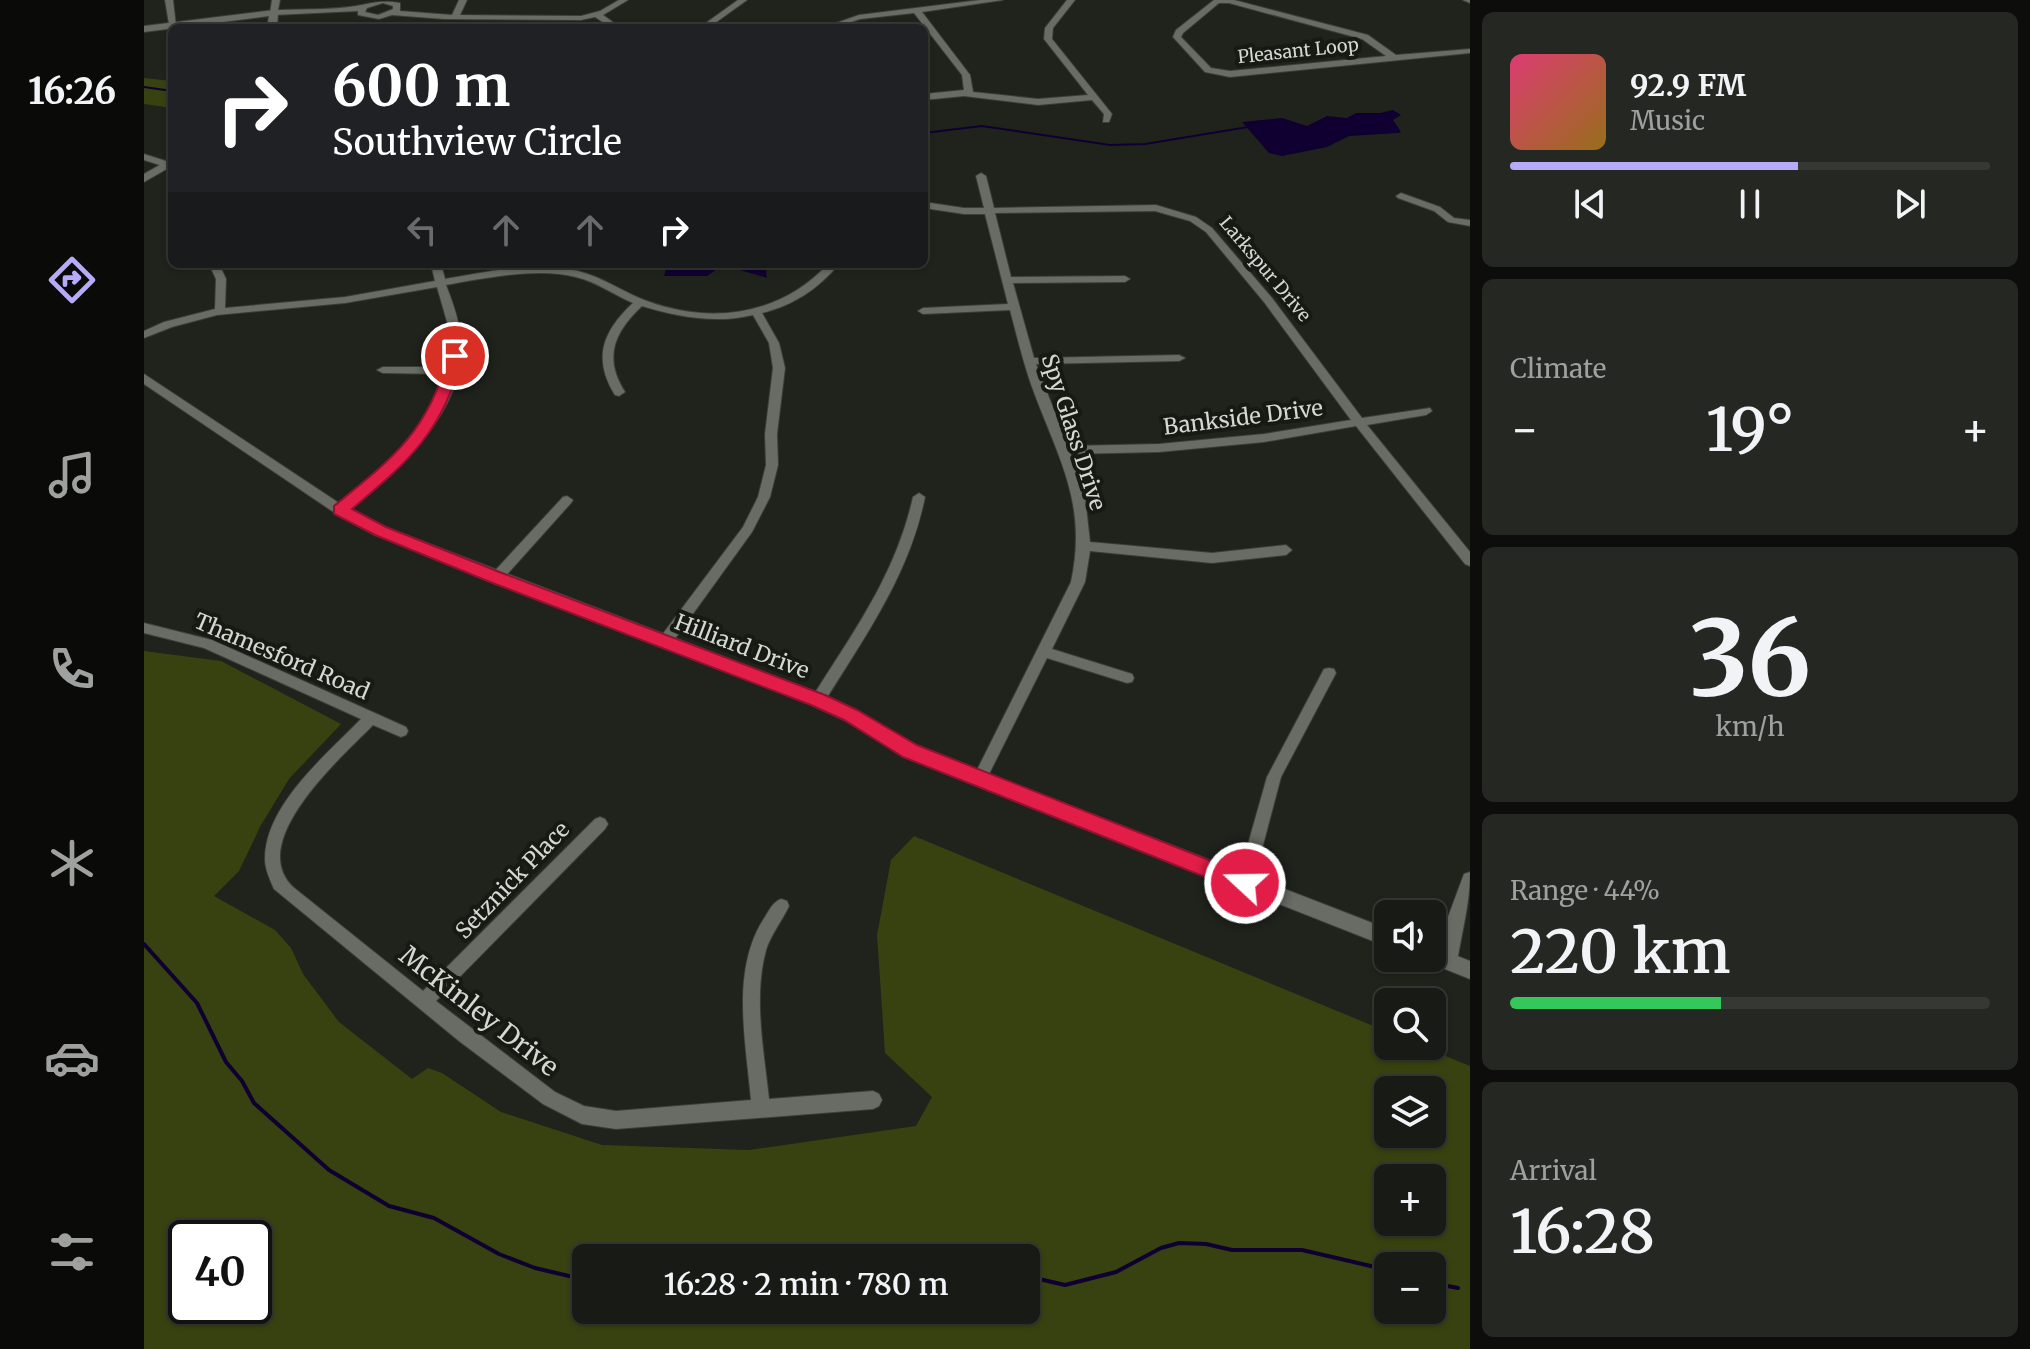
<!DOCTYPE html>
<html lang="en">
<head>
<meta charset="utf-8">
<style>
	:root { --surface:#181a15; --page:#252722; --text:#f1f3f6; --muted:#9fa1a0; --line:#363834; --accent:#b7abf8 }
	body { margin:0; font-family:Merriweather,serif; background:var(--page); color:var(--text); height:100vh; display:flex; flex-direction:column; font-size:30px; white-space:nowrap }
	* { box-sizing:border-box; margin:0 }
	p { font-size:26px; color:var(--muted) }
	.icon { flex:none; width:44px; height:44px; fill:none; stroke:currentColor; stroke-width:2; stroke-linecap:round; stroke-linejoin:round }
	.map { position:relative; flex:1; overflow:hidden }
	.drawer { display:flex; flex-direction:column; gap:12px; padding:12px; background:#0d0e0c; width:560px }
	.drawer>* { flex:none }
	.banner { position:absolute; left:24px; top:24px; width:760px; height:244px; border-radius:12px; box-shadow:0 2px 6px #0004,0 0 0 2px var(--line); background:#202124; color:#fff; overflow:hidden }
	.tools { position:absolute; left:1230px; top:900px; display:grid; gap:16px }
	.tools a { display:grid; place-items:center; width:72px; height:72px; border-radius:12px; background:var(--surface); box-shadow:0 2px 6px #0004,0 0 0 2px var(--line); font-size:40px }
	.speed { position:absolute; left:24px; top:1220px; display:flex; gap:16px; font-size:40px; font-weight:700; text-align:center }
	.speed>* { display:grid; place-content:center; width:104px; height:104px; border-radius:50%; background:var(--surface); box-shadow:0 2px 6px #0004,0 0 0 2px var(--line); line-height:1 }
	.speed .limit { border:4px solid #111; border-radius:12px; background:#fff; color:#111 }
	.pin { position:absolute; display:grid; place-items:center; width:68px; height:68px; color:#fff; margin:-34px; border:4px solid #fff; border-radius:50%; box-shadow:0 2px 8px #0007 }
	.me { position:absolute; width:88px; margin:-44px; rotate:291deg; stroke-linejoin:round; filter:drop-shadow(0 0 6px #0008) }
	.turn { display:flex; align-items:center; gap:28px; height:168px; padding:0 32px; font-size:36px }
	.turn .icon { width:104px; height:104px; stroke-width:2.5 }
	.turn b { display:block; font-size:56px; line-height:68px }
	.lanes { display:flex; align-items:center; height:76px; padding:0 32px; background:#0003; justify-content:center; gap:40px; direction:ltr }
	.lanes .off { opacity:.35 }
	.big { font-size:60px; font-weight:600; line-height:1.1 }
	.drawer .tile { flex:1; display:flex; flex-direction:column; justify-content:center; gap:12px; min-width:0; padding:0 28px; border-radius:12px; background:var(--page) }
	.drawer .dial { align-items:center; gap:0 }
	.dial b { font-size:104px; line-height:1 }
	.song { display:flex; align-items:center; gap:24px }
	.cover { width:96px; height:96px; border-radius:12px; background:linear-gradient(135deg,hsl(340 70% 55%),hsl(40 70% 35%)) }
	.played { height:8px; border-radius:4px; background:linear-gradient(90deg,var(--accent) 60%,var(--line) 60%) }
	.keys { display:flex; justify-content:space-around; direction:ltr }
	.heat { display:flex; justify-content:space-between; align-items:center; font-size:44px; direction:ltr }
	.charge { height:12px; border-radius:6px; background:linear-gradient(90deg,#34c759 44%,var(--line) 0) }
	.trip { position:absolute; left:428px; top:1244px; width:468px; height:80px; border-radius:12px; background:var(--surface); box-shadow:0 2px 6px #0004,0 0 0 2px var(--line); font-weight:600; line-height:80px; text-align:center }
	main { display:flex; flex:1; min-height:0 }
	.tabs { display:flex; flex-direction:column; width:144px; justify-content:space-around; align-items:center; background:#0a0a08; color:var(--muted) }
	.tabs .icon { width:56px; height:56px }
	.tabs .on { color:var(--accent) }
	.tabs b { font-size:36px; color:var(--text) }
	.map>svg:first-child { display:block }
	.green { fill:#374210; fill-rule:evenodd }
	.water { fill:#100031 }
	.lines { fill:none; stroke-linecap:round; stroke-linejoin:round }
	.stream-far1 { stroke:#100031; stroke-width:2 }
	.stream { stroke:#100031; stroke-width:4 }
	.minor-casing { stroke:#3b3d38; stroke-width:2 }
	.tertiary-casing { stroke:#3b3d38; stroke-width:2 }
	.minor { fill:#696c64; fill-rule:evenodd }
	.tertiary { fill:#696c64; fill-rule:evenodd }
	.route { fill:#e11d48; stroke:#92132f; stroke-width:2 }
	.labels { text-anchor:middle; stroke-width:8; stroke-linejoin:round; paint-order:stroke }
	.far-street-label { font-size:18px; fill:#d5d7d3; stroke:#171913 }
	.street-label { font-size:22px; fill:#d5d7d3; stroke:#171913 }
	.near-street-label { font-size:26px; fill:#d5d7d3; stroke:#171913 }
</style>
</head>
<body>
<main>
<nav class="tabs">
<b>16:26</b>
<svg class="icon on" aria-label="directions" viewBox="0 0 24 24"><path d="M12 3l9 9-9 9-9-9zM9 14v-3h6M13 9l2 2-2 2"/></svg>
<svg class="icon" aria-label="music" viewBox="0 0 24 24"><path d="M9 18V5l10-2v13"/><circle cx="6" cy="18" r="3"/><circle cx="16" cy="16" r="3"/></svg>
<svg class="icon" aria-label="phone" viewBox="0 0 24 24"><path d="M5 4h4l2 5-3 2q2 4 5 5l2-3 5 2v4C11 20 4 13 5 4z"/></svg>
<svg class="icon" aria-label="climate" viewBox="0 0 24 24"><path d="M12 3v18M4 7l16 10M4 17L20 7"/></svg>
<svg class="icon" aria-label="car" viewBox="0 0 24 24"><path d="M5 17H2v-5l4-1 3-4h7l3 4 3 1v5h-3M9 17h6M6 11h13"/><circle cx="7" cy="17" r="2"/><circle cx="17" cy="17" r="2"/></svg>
<svg class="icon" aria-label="filters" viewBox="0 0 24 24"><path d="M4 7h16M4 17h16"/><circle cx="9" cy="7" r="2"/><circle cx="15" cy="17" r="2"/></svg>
</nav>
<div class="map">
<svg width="1326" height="1349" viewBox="0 0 1326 1349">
	<rect width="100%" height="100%" fill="#20221c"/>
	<!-- green -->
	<path class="green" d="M0,78L28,81V108L0,104Z
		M0,651L77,661L197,724L145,779L117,825L95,871L70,896L131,930L147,948L159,974L195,1022L268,1079L284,1068L298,1073L357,1112L458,1145L605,1150L772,1126L788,1097L741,1053L733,935L747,860L770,836L1244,1032V1046H1277L1326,1066V1349H0ZM1244,1090H1288V1134H1244ZM1244,1178H1288V1222H1244ZM42,1238H110V1306H42ZM442,1258H882V1310H442ZM1244,1266H1288V1310H1244Z"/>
	<!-- water -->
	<path class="water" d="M1249,110L1257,115L1249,120L1257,132L1254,133L1205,136L1183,147L1138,156L1125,153L1098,122L1138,118L1163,126L1183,116L1203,118L1212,113H1236Z
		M523,264H621L623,278L579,265L563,276H520Z"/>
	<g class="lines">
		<!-- stream-far1 -->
		<path class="stream-far1" d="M0,87L28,91
			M780,133L838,126L966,145L1001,144L1104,127"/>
		<!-- stream -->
		<path class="stream" d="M0,944L53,1003L82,1062L98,1081L110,1103L185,1170L245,1206L290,1218L355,1254L391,1268L442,1280
			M882,1276L921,1285L972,1272L1017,1248L1035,1243L1062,1244L1088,1250H1158L1244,1270
			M1288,1283L1314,1288"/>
		<defs>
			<path id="minor" d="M21,0H29L32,26L25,24Z
				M128,0H136L134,10C160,9 187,10 212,6C228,3 239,0 256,3V11L308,15L315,0H323L316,15L437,16L456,11L475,0H484L459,15L477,28H468L451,17L437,20L300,19L248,15L235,19L214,15V11L130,15L126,13ZM239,3L249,6V9L234,15L221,12L223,8Z
				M594,0H603L564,28H555Z
				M836,0H859L778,12L826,75L829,92L894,99L944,95L900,39L901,28L923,0H931L909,28L908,39L968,114L965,122H959L960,114L948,100L894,105L820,96L780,100V94L820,90L818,75L770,13L716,19L690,28H678L715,15Z
				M1070,0H1090L1224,35L1252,55L1326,49V53L1086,77L1061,72L1029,37L1032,30ZM1075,3H1085L1218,39L1242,56L1086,71L1067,68L1037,37L1039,33Z
				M1319,0H1326V3Z
				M0,154L28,163V169L0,160Z
				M837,173L842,176L850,208L1012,205L1052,217L1068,228L1128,298L1218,418L1286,408L1288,411L1282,415L1223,425L1326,552V566L1321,564L1212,426L1120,442L1015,452L927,454L941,497L946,542L1068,553L1142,545L1148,550L1142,555L1068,563L946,551L941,582L908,649L988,674L990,678L988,682L983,683L903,658L841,782L836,784L831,782L829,778L927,582C944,503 914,458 888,387C879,362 873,336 866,310L779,314L774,311L779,308L864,304L841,214H820L780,208V202L820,208H840L832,176ZM1011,211L1046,221L1062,232L1120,302L1207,420L1120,434L1015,444L924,446L892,364L1035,361L1041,358L1035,355L890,358L869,283L981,282L986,279L981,276L867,277L851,213Z
				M1257,193L1296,207L1310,218L1326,220V226L1304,222L1290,211L1254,198L1252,196Z
				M65,264H75L82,279L81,308L201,297L291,281L287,264H297L301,279C341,272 389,262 429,270C456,275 478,292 503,301C568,325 637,315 684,264H695C674,289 650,305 618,313L635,343L641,368L633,434L634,465L626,497L608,532L525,647H515L513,643L515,639L599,527L614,497L622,465L621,434L629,368L625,343L609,315C572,324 534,317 498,306C470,332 459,358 481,392L475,396L471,395C448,358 459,331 489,303C470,295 453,282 432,277C395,267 340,278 302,285C308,301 314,316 316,333C325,390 283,440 244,476C230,489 213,507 196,514L192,513L190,510L192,507C237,470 284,433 302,374L239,373L233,370L239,367H304L306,332L293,287L201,303L73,315L28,327L0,338V331L20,322L71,309L72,279Z
				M775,493L781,497C765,576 721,636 679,704H669L667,700L669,696C710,631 752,574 769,497Z
				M423,496L429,500L427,503L357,581H347L345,578L347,575L419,497Z
				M0,623L68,640L262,727L264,731L262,735L257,737L229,725C199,756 101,841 149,887L279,991L451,819L456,817L461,819L464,824L461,829L292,1001L411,1092L440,1106L472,1111L607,1100C602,1042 586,969 621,917C626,909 629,902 637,899L643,901L645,906C638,921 627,934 622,950C609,998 620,1051 625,1099L729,1091L735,1094L738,1100L735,1106L729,1109L472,1129L438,1124L399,1104L315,1041L130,889C126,880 121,869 121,860C120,806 182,755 217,719L60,648L0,633Z
				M1185,668L1190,669L1192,673L1137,777L1109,883L1107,888L1101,890L1095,888L1093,883L1123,777L1180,669Z
				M1326,872C1326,903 1318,931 1313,962L1311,967L1305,970L1299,967L1297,962L1304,917L1320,874Z"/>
			<path id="tertiary" d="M130,10L134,13L133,28H123L125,16L0,32V26Z
				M28,158V166L0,182V174Z
				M0,374L201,507L241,527L680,695L712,710L772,746L1244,929V947L760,756L700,720L668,705L231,535L191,513L0,384Z
				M1288,946L1326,961V979L1281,961L1280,958H1288Z"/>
		</defs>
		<!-- minor casing -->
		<use href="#minor" class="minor-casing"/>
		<!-- tertiary casing -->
		<use href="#tertiary" class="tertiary-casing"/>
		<!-- minor -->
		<use href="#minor" class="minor"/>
		<!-- tertiary -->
		<use href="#tertiary" class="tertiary"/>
	</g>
	<!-- route -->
	<path class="route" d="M311,352L318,356C300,431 264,462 208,509L242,527L358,573L681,695L713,710L773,745L1108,877L1111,883L1108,890L1101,892L1094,890L759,757L700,720L667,705L346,582L231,535L190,514V506C248,459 285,431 304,356Z"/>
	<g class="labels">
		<!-- far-street labels -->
		<g class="far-street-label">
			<text transform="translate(1154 51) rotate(-6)" y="6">Pleasant Loop</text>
			<text transform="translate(1121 269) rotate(50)" y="6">Larkspur Drive</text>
		</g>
		<!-- street labels -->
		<g class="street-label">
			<text transform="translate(1099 417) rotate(-7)" y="8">Bankside Drive</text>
			<text transform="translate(930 432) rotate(72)" y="8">Spy Glass Drive</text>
			<text transform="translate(598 646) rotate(21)" y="8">Hilliard Drive</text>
			<text transform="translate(138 656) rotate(23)" y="8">Thamesford Road</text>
			<text transform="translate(368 880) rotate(-46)" y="8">Setznick Place</text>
		</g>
		<!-- near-street labels -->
		<g class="near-street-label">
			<text transform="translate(335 1011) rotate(38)" y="9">McKinley Drive</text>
		</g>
	</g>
</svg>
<div class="tools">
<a><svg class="icon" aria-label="sound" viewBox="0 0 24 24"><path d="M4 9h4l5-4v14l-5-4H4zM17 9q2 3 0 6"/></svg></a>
<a><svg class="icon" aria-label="search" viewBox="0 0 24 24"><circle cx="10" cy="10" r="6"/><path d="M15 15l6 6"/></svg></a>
<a><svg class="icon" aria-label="layers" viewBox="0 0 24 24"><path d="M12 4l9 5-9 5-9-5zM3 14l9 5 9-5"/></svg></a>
<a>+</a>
<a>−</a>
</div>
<div class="speed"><div class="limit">40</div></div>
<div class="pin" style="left:311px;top:356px;background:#d93025"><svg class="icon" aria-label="arrive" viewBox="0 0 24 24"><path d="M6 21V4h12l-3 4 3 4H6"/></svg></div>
<svg class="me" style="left:1101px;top:883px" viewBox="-20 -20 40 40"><circle r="17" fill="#e11d48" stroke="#fff" stroke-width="3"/><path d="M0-11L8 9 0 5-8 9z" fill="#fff"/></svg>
<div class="trip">16:28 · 2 min · 780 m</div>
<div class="banner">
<div class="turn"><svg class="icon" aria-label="right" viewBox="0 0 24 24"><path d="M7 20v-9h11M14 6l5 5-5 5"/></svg><div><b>600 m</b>Southview Circle</div></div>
<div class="lanes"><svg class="icon off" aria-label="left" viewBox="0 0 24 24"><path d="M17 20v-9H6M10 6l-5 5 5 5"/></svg><svg class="icon off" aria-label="ahead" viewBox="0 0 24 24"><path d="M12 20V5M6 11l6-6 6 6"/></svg><svg class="icon off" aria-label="ahead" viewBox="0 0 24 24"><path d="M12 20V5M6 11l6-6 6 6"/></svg><svg class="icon" aria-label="right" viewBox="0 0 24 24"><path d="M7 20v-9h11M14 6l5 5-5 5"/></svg></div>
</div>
</div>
<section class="drawer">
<div class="tile">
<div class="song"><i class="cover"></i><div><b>92.9 FM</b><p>Music</p></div></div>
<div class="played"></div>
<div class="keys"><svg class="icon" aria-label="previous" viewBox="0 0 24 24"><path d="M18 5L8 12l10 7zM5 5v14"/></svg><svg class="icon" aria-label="pause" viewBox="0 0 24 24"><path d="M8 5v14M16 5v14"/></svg><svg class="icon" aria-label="next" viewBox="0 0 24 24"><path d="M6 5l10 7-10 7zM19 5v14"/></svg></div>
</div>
<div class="tile"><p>Climate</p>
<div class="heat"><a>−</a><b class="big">19°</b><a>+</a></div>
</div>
<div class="tile dial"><b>36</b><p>km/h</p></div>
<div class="tile"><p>Range · 44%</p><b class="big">220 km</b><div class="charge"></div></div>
<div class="tile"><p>Arrival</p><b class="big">16:28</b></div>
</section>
</main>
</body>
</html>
